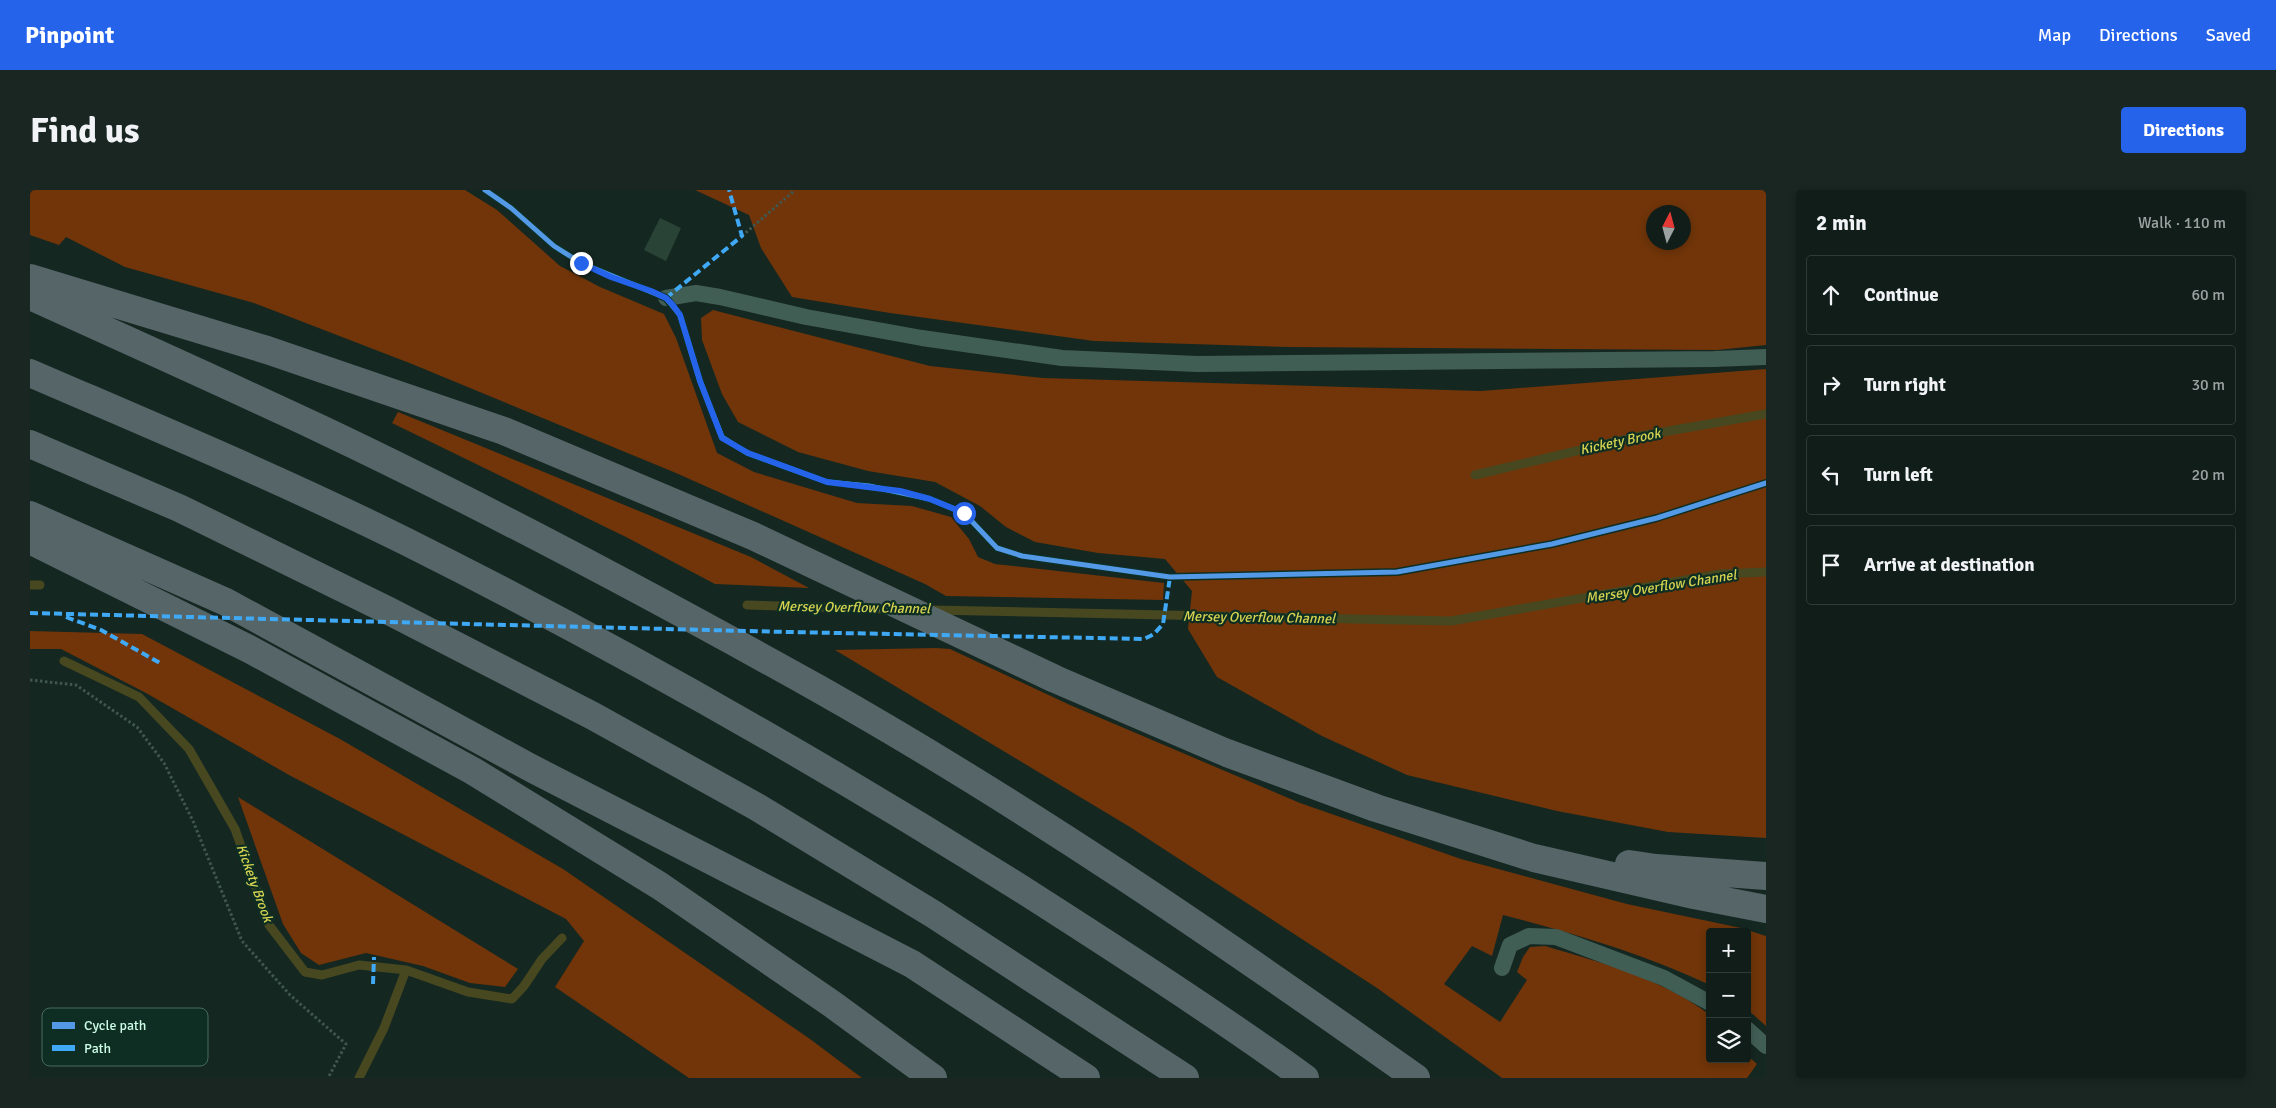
<!DOCTYPE html>
<meta charset="utf-8">
<style>
body{margin:0;font-family:Signika,sans-serif;background:#192622;color:#f1f3f6}
.controls{position:absolute;right:15px;bottom:15px;display:grid;overflow:hidden;border-radius:5px;box-shadow:0 2px 8px #0003}
.controls button{width:45px;height:45px;display:grid;place-items:center;padding:0;border:0;border-bottom:1px solid #303b38;background:#101d19;color:#f1f3f6;font:25px sans-serif}
.compass{position:absolute;left:1616px;top:15px;width:45px;height:45px;border-radius:50%;background:#101d19;box-shadow:0 2px 8px #0003;rotate:6deg}
.stop{position:absolute;width:15px;height:15px;margin:-11px;border:4px solid #2563eb;border-radius:50%;background:#fff}
.stop.end{background:#2563eb;border-color:#fff;box-shadow:0 1px 5px #0008}
.list{margin:0;padding:0;list-style:none}
h2{display:flex;justify-content:space-between;align-items:center;height:65px;margin:0;padding:0 20px;font-size:21px}
h2 small{font-size:16px;font-weight:400;color:#9ca2a2}
.list li{display:grid;grid-template-columns:32px 1fr auto;gap:15px;align-items:center;box-sizing:border-box;height:80px;margin:0 10px 10px;padding:0 10px;border:1px solid #303b38;border-radius:5px}
.list b{display:block;font-size:19px;white-space:nowrap}
.list em{font-size:16px;font-style:normal;color:#9ca2a2}
.icon{flex:none;width:28px;height:28px;fill:none;stroke:currentColor;stroke-width:2;stroke-linecap:round;stroke-linejoin:round}
.map{position:relative;flex:none;width:1736px;height:888px;overflow:hidden;border-radius:5px}
header{display:flex;align-items:center;gap:30px;box-sizing:border-box;height:70px;padding:0 25px;background:#2563eb;color:#fff}
header strong{font-size:24px}
nav{display:flex;gap:28px;margin-inline-start:auto;font-size:18px}
.intro{display:flex;align-items:center;justify-content:space-between;box-sizing:border-box;height:120px;padding:0 30px}
h1{margin:0;font-size:35px}
.button{padding:12px 22px;border-radius:5px;background:#2563eb;color:#fff;font-size:18px;font-weight:700}
main{display:flex;gap:30px;padding:0 30px}
aside{flex:1;background:#101d19;border-radius:5px;box-shadow:0 2px 8px #0003}
.map>svg:first-child{display:block}
</style>
<header>
<strong>Pinpoint</strong>
<nav><a>Map</a><a>Directions</a><a>Saved</a></nav>
</header>
<div class="intro"><h1>Find us</h1><a class="button">Directions</a></div>
<main>
<div class="map">
<svg width="1736" height="888" viewBox="0 0 1736 888">
<rect width="100%" height="100%" fill="#152721"/>
<path fill="#713509" fill-rule="evenodd" d="M0,0H435L467,20L530,76L570,97L634,124L646,148L687,263L724,282L827,313L882,316L921,327L939,349L948,367L965,374L1134,393L1133,410L916,406L895,394L646,283L382,174L224,113L95,77L36,47L29,55L0,45Z
M665,0H1736V155L1687,160L1260,157L1064,151L860,123L762,107L731,58L719,25ZM1624,22H1654V52H1624Z
M683,120L900,176L1013,188L1451,201L1736,179V648L1638,642L1527,621L1377,585L1292,546L1187,487L1158,439L1162,401L1135,369L1068,363L1005,352L976,337L950,316L905,292L838,281L768,262L708,232L692,204L672,150L671,128Z
M368,222L721,367L779,398L685,394L596,347L362,233Z
M0,441L112,444L310,549L533,679L780,849L832,888H659L525,797L554,751L536,729L259,585L116,503L31,459H0Z
M906,458L920,459L1040,515L1270,613L1431,669L1597,714L1711,738L1736,746V836L1717,819V742H1680V795C1614,764 1543,743 1473,725L1462,766L1442,756L1414,794L1470,832L1497,790L1487,782L1493,767L1500,757L1515,756C1572,773 1631,788 1680,825V869H1717V865L1727,874L1717,888H1472L1347,798L1100,637L805,460Z
M208,607L488,779L475,797L440,793L393,776L336,763L289,775L271,763L253,734Z"/>
<g fill="none" stroke-linecap="round" stroke-linejoin="round">
<path stroke="#474820" stroke-width="9" d="M1445,285L1610,246L1736,224
M0,395H10
M717,415L855,419
M901,420L1421,431L1690,384L1736,382
M34,471L109,507L159,559L205,639L239,735L275,782L292,785L329,775L376,780L438,802L482,809L494,796L512,769L532,748
M329,888L354,838L376,780"/>
</g>
<path fill="#2a4337" d="M630,28L651,38L636,71L614,60Z"/>
<g fill="none" stroke-linecap="round" stroke-linejoin="round">
<path stroke="#405750" stroke-width="3" stroke-dasharray="2.5 2.5" stroke-linecap="butt" d="M712,46L765,0
M0,490L46,495L107,537L134,573L163,631L212,751L260,805L316,854L298,888"/>
<path stroke="#415e55" stroke-width="16" d="M636,108L666,103L690,107L776,127L892,148L1032,168L1167,174L1684,169L1736,167
M1472,778L1480,755L1499,746L1526,747L1634,788L1680,813
M1717,839L1736,856"/>
<path stroke="#556568" stroke-width="28" d="M0,88L237,160L474,241L723,346L1025,489L1197,563L1346,618L1504,668L1664,705L1736,719
M0,106C97,150 195,194 291,239C460,319 626,408 789,499C996,616 1193,751 1386,888
M0,183C125,237 252,290 375,351C589,458 798,577 1001,705C1093,764 1186,824 1275,888
M0,254L149,318L357,420L563,526L727,617L903,724L1155,888
M0,325L196,412L501,578L882,774L1056,888
M0,350L221,460L443,581L630,696L802,814L903,888
M1599,674L1626,678L1736,686"/>
<path stroke="#3fa9f5" stroke-width="4" stroke-dasharray="8 4" stroke-linecap="butt" d="M636,108L712,46L699,0
M0,423L758,442L1114,449L1124,444L1133,434L1140,387
M36,427L71,440L130,473
M343,794L344,767"/>
<g stroke="#0e2e23" stroke-width="8">
<path id="cycleway" d="M455,0L481,18L524,56L551,73L636,108L650,125L670,191L692,247L717,263L797,292L839,296L900,309L934,323L967,358L992,366L1140,387L1367,382L1522,354L1627,328L1736,293"/>
</g>
<use href="#cycleway" stroke="#5399e6" stroke-width="5"/>
</g>
<g fill="none" stroke-linecap="round" stroke-linejoin="round">
<path stroke="#2563eb" stroke-width="6" d="M551,73L581,87L621,101L636,108L642,114L650,125L670,191L692,248L718,263L797,292L870,301L900,309L934,323"/>
</g>
<g text-anchor="middle" stroke-width="4.5" stroke-linejoin="round" paint-order="stroke">
<g font-size="14" font-style="italic" fill="#d7d351" stroke="#0e2e23">
<text transform="translate(1590 251) rotate(-12)" y="5">Kickety Brook</text>
<text transform="translate(1631 396) rotate(-9)" y="5">Mersey Overflow Channel</text>
<text transform="translate(824 417) rotate(1)" y="5">Mersey Overflow Channel</text>
<text transform="translate(1229 427) rotate(1)" y="5">Mersey Overflow Channel</text>
<text transform="translate(225 693) rotate(70)" y="5">Kickety Brook</text>
</g>
</g>
<rect x="12" y="818" width="166" height="58" rx="8" fill="#0e2e23" stroke="#476c5e" stroke-width="1"/>
<rect x="22" y="832" width="23" height="7" fill="#5399e6"/>
<rect x="22" y="855" width="23" height="6" fill="#3fa9f5"/>
<g font-size="14" fill="#ccfbe7">
<text x="54" y="840">Cycle path</text>
<text x="54" y="863">Path</text>
</g>
</svg>
<div class="controls">
<button>+</button>
<button>−</button>
<button><svg class="icon" aria-label="layers" viewBox="0 0 24 24"><path d="M12 4l9 5-9 5-9-5zM3 14l9 5 9-5"/></svg></button>
</div>
<svg class="compass" viewBox="-18 -18 36 36"><path d="M0-13l5 13h-10z" fill="#e53935"/><path d="M0 13l5-13h-10z" fill="#9ca2a2"/></svg>
<div class="stop" style="left:934px;top:323px"></div>
<div class="stop end" style="left:551px;top:73px"></div>
</div>
<aside>
<h2>2 min<small>Walk · 110 m</small></h2>
<ul class="list">
<li><svg class="icon" aria-label="ahead" viewBox="0 0 24 24"><path d="M12 20V5M6 11l6-6 6 6"/></svg><div><b>Continue</b></div><em>60 m</em></li>
<li><svg class="icon" aria-label="right" viewBox="0 0 24 24"><path d="M7 20v-9h11M14 6l5 5-5 5"/></svg><div><b>Turn right</b></div><em>30 m</em></li>
<li><svg class="icon" aria-label="left" viewBox="0 0 24 24"><path d="M17 20v-9H6M10 6l-5 5 5 5"/></svg><div><b>Turn left</b></div><em>20 m</em></li>
<li><svg class="icon" aria-label="arrive" viewBox="0 0 24 24"><path d="M6 21V4h12l-3 4 3 4H6"/></svg><div><b>Arrive at destination</b></div></li>
</ul>
</aside>
</main>
